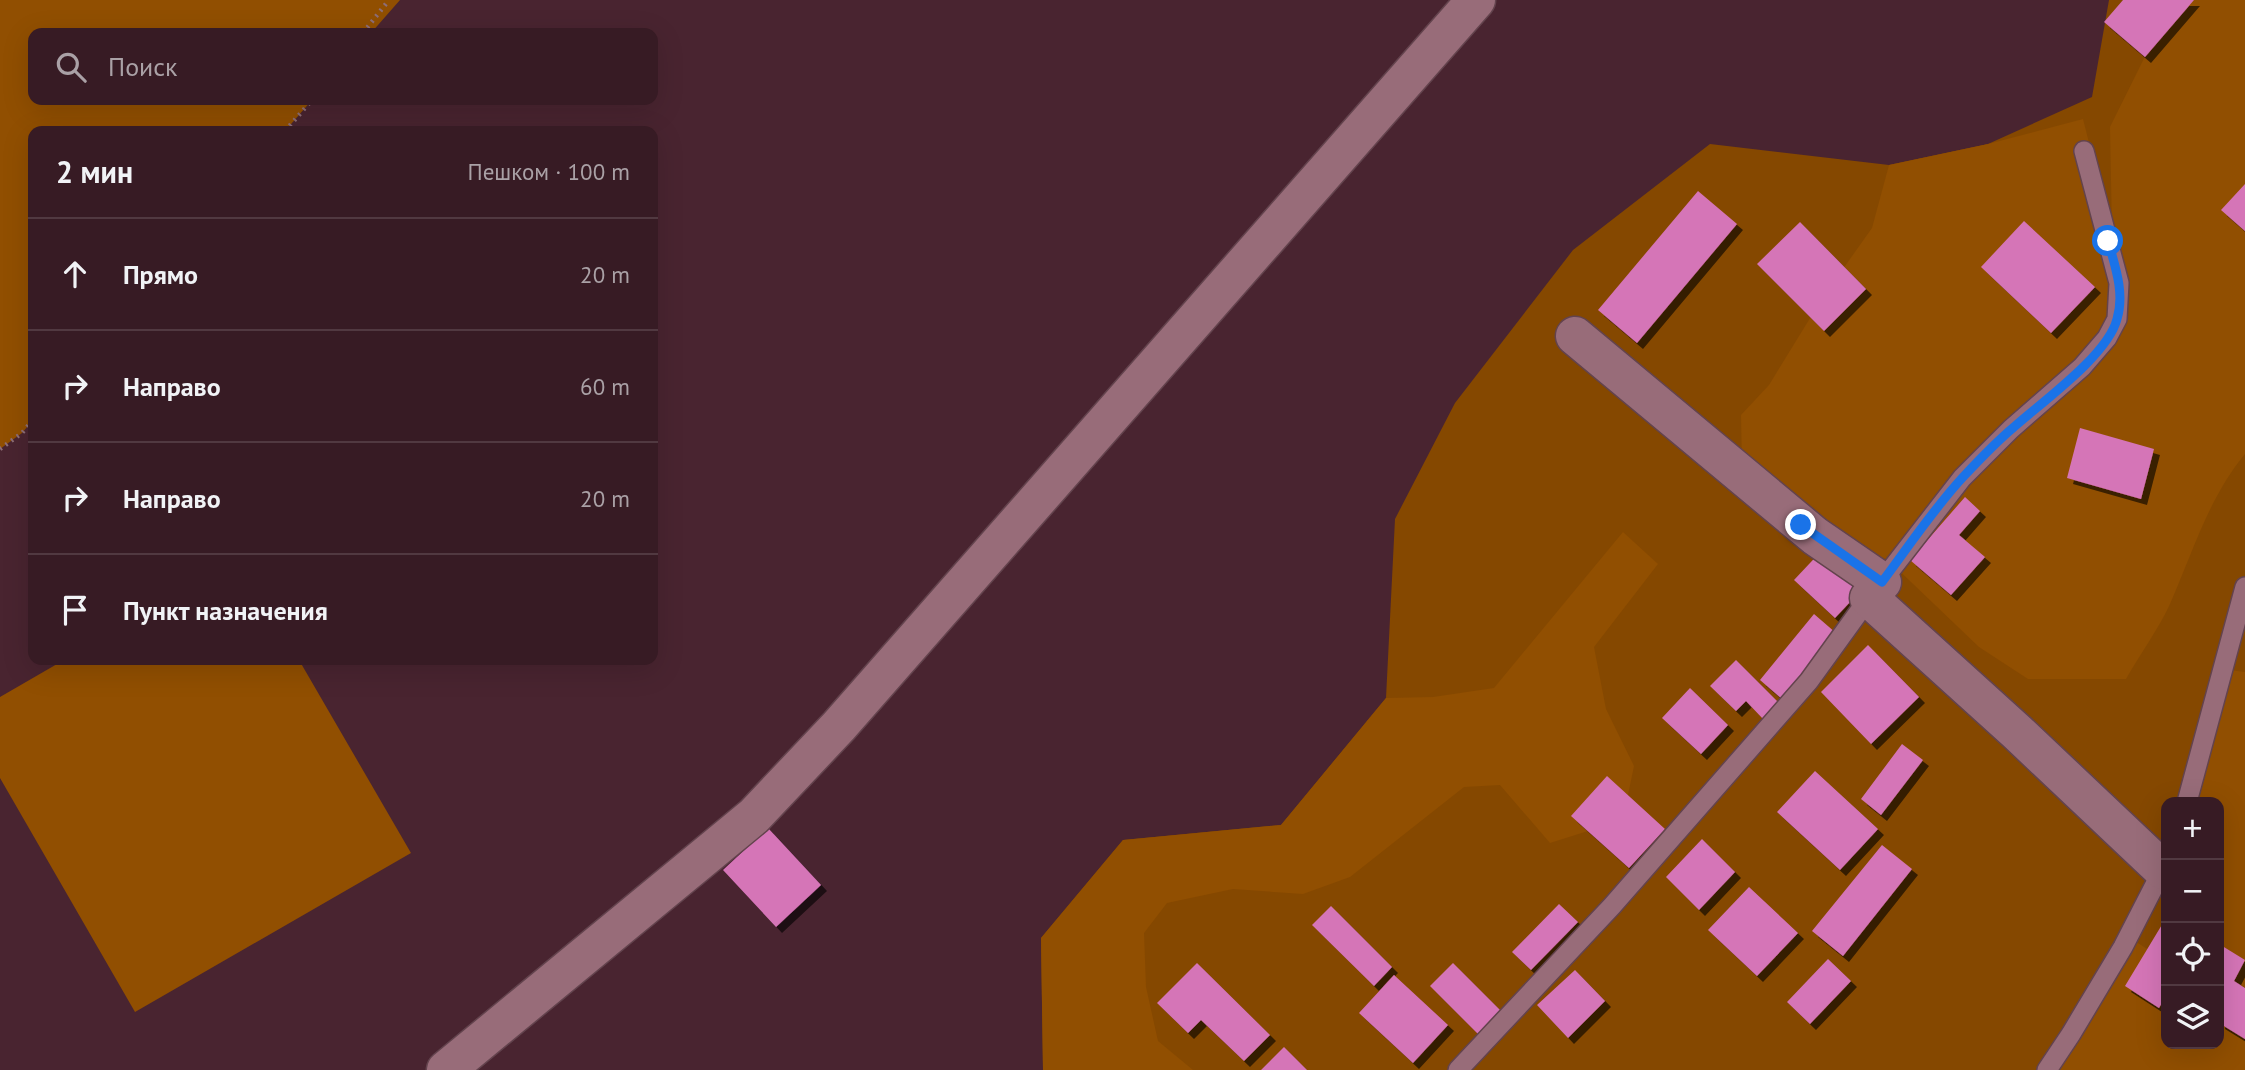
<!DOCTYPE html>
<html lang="ru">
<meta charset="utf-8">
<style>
body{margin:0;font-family:"PT Sans",sans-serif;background:#3e242c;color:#f1f3f6}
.controls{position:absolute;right:21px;bottom:21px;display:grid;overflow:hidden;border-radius:14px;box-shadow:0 7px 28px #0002}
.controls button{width:63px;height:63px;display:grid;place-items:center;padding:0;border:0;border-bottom:2px solid #513941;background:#371b24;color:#f1f3f6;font:35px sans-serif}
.stop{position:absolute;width:21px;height:21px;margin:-16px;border:5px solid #1a73e8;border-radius:50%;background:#fff}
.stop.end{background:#1a73e8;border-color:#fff;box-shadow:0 2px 7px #0008}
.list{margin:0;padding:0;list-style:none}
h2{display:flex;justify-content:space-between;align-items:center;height:91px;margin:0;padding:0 28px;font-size:30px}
h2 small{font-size:23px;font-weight:400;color:#aaa1a6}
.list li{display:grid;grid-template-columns:46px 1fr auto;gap:21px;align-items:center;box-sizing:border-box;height:112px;padding:0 28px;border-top:2px solid #513941}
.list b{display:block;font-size:26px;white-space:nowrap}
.list em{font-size:23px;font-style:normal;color:#aaa1a6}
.icon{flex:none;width:38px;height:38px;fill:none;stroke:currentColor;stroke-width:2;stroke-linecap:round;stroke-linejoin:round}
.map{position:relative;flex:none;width:2245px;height:1070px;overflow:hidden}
.search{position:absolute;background:#371b24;box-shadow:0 7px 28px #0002;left:28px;top:28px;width:630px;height:77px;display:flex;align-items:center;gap:18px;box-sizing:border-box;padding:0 24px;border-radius:14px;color:#aaa1a6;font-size:26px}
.panel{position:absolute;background:#371b24;box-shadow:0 7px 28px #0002;left:28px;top:126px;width:630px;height:539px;border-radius:14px}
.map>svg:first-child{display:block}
</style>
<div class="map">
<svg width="2245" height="1070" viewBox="0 0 2245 1070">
<defs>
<filter id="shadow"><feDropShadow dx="6" dy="6" stdDeviation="0" flood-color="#0009"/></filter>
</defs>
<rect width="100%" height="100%" fill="#492430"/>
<path fill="#854800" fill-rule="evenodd" d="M2109,0H2245V1070H1043L1041,938L1123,840L1281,825L1386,698L1395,519L1455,403L1573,250L1710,144L1889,165L1988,144L2092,97ZM2166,802H2219V1044H2166Z"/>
<path fill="#914f01" d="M0,0H400L371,33H33V100H312L285,131H33V420L22,433L0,449Z
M2173,0H2245V454C2209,497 2192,554 2170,604C2158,630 2140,654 2126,679H2028L1979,647L1888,560L1814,531L1742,467L1741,415L1769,385L1823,297L1872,228L1889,165L1988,144L2083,119L2112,233L2110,127Z
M1623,532L1658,564L1594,647L1606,709L1634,766L1628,795L1588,831L1550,843L1500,785L1464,787L1350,877L1303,894L1233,889L1167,903L1144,933L1146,987L1158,1041L1193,1070H1043L1041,938L1123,840L1281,825L1386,698L1433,697L1494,688Z
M64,660H299L411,853L135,1012L0,778V697Z
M2222,669L2245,672V987L2219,970V802H2194Z
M2130,938L2166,961V1044H2219V995L2245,1011V1070H2052Z"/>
<path fill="#d574b7" filter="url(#shadow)" d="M2123,0H2194L2145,57L2104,22Z
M2245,184V231L2221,210Z
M1698,191L1737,224L1637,343L1598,310Z
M2024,221L2095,287L2051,333L1981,267Z
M1800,222L1866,289L1824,331L1757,264Z
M2080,428L2154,449L2141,499L2067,478Z
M1965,497L1980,511L1959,535L1985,557L1951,595L1910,560Z
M1826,546L1867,584L1835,618L1794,580Z
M1814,614L1836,633L1782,699L1760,680Z
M1868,645L1919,697L1871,744L1821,692Z
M1736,660L1779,703L1763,719L1746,701L1736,711L1710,686Z
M1690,688L1728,725L1701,754L1662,718Z
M1902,744L1923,760L1881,815L1861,799Z
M1815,771L1878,829L1840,870L1777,812Z
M1607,776L1665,829L1629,868L1571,816Z
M768,828L821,885L776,927L723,870Z
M1702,839L1735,872L1699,910L1666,877Z
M1882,845L1912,869L1843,956L1812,931Z
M1749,887L1798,933L1757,976L1708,930Z
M1559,904L1578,922L1531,970L1512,952Z
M1331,906L1392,967L1374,986L1312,925Z
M2166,918V996L2159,1008L2125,986Z
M2219,944L2245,960L2234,981L2245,988V1039L2219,1023Z
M1828,959L1851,981L1810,1024L1787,1002Z
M1197,963L1270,1035L1244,1061L1201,1020L1188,1033L1157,1003Z
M1453,963L1502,1012L1479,1035L1430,986Z
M1575,970L1605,1001L1568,1038L1537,1005Z
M1394,975L1448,1025L1413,1063L1359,1013Z
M1284,1047L1307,1070H1261Z"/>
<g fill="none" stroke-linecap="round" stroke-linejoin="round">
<g stroke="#63434d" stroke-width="22">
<path id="lane" d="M2187,802L2245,587
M1458,1070L1612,906L1809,681L1869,598L1962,478L2011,429L2082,367L2107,338L2117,319L2119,283L2084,151
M2047,1070L2071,1034L2123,947L2165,865"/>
</g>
<g stroke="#63434d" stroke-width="41">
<path id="street" d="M1575,336L1815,536L1882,582
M1869,598L2017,732L2163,870
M446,1070L754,816L839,726L1476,0"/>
</g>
<path stroke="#8d6d76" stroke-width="4.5" stroke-dasharray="2 5" stroke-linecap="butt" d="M363,33L389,0
M285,131L312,100
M0,449L22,433L33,420"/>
<use href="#lane" stroke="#986c79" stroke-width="19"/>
<use href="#street" stroke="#986c79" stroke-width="38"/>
</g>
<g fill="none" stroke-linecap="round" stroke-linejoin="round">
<path stroke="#1a73e8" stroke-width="9" d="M1801,525L1882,582C1909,546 1934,508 1964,476C1980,459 1996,442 2014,427C2042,402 2108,355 2117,319C2125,293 2115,266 2108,241"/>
</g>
</svg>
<div class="controls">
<button>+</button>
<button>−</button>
<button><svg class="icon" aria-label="locate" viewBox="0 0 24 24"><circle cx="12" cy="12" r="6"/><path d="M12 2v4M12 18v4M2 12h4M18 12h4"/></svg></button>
<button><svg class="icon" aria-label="layers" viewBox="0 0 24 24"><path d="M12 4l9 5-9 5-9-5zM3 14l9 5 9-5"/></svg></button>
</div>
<div class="stop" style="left:2108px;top:241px"></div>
<div class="stop end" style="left:1801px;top:525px"></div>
<div class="search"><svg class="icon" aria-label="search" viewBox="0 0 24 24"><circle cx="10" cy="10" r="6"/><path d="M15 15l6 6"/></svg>Поиск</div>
<section class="panel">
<h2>2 мин<small>Пешком · 100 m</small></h2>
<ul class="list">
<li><svg class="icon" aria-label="ahead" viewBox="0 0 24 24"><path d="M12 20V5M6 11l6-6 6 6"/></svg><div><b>Прямо</b></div><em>20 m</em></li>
<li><svg class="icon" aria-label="right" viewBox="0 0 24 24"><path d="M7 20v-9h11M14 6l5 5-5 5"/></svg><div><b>Направо</b></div><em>60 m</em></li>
<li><svg class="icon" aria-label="right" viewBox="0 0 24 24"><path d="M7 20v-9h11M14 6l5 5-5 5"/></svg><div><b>Направо</b></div><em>20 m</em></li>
<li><svg class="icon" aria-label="arrive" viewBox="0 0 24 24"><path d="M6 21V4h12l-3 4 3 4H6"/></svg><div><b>Пункт назначения</b></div></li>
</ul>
</section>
</div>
